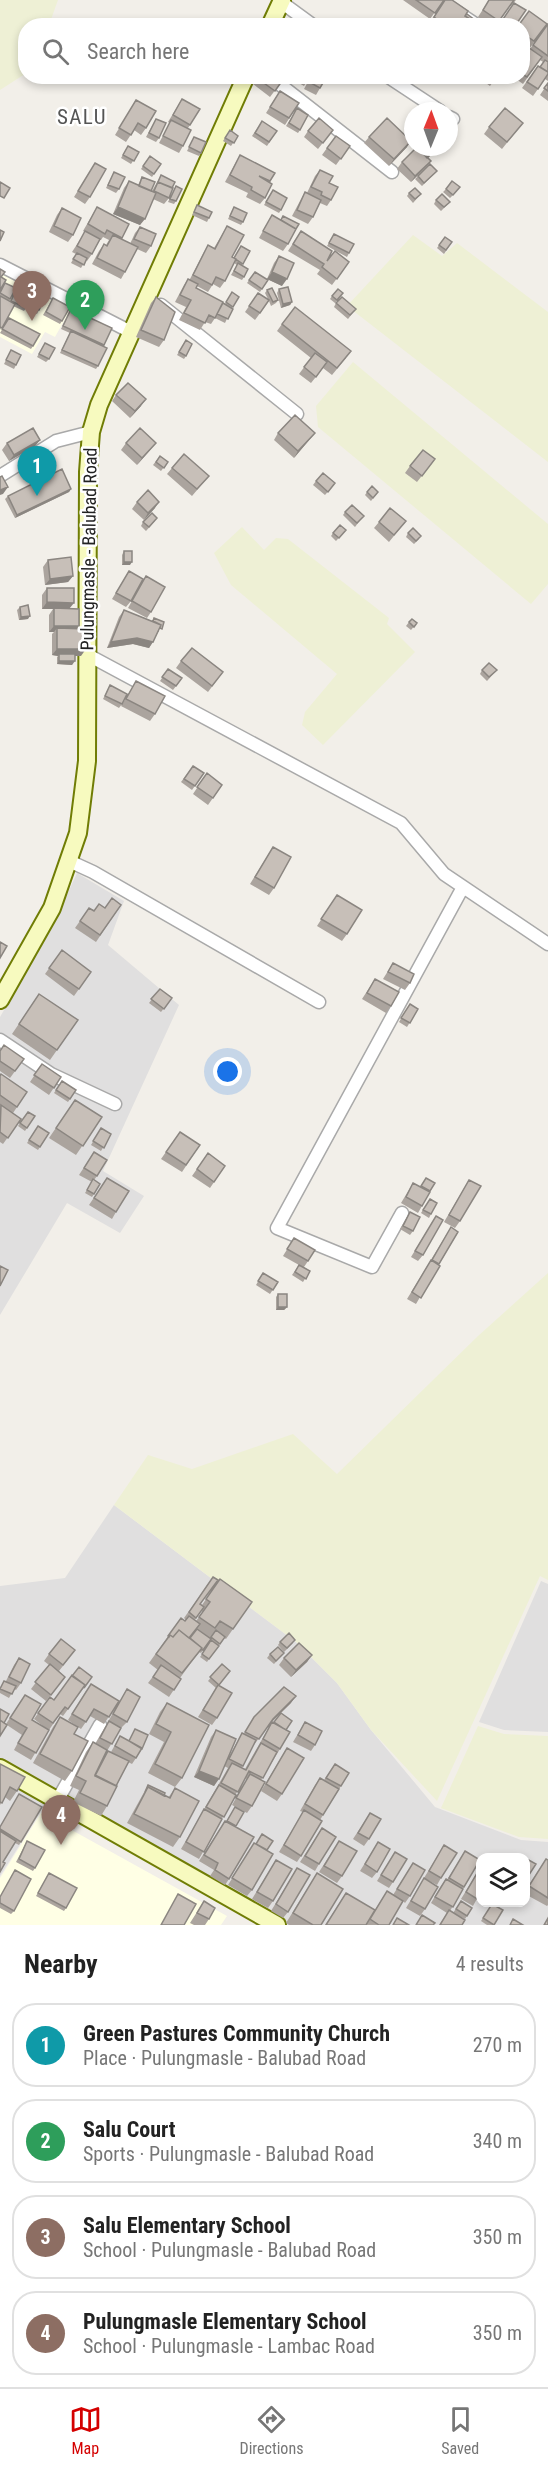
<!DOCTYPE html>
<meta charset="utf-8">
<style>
body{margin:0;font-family:"Roboto Condensed",sans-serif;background:#f6f6f6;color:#222}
.controls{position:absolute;right:18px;bottom:18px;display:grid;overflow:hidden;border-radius:12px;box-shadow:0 3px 9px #0003}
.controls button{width:54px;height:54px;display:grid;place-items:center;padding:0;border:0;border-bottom:2px solid #e0e0e0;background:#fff;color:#222;font:30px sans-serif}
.compass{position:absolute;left:404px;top:102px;width:54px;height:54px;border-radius:50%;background:#fff;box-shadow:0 3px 9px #0003;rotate:1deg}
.you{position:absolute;left:228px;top:1072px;width:21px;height:21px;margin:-15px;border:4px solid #fff;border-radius:50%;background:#1a73e8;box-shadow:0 0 0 9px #1a73e833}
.badge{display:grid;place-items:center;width:39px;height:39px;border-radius:50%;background:#d40000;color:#fff;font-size:20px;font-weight:700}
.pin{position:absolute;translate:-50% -50px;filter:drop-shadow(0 2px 3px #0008)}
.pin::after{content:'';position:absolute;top:32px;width:21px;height:18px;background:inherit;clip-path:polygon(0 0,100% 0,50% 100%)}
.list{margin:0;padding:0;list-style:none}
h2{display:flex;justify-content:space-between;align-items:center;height:78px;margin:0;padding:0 24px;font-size:26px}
h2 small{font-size:20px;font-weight:400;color:#767676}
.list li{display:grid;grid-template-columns:39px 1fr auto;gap:18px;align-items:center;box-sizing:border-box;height:84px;margin:0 12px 12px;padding:0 12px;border:2px solid #e0e0e0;border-radius:24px}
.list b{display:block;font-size:22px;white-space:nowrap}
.list p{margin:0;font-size:20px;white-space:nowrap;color:#767676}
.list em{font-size:20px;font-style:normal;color:#767676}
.icon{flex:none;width:33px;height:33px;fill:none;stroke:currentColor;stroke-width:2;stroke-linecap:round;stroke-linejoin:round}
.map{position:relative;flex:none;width:548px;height:1925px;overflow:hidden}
.search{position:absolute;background:#fff;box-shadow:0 3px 9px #0003;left:18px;right:18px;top:18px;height:66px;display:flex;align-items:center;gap:15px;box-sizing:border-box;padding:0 21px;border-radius:24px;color:#767676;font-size:22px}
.sheet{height:462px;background:#fff}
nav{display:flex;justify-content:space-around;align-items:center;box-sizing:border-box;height:84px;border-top:2px solid #e0e0e0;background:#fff;font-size:16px;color:#767676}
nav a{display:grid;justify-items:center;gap:3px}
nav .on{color:#d40000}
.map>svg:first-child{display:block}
</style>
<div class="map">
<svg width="548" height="1925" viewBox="0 0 548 1925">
<rect width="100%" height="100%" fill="#f2efe9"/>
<path fill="#e0dfdf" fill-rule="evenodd" d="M77,873L124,901L108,945L179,1005L103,1171L144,1196L120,1233L67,1203L0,1315V1017L55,921Z
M114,1505L296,1642L337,1683L371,1730L435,1807L521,1840L548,1842V1925H283L0,1763V1586L65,1578ZM480,1858H526V1902H480Z
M541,1581L548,1584V1732L504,1730L479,1722Z
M0,1772L49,1799L0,1876Z"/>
<path fill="#ffffe5" d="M0,273L70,310L55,337L45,332L32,354L0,337Z
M41,1813L227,1916L221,1925H0V1878Z"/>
<path fill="#eef0d5" d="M0,0H58L49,25L26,26L25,74L0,90Z
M413,235L442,256L457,243L548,312V462L347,306Z
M353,362L548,524V584L531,604L318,427L316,406Z
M242,527L264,550L276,538L288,539L389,618L387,624L415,652L323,745L302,725L305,712L337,674L231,585L214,553Z
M548,1273V1580L540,1576L437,1801L371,1730L337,1683L296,1642L114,1505L148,1455L192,1469L293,1434L337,1474L478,1336Z
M478,1726L504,1734L548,1736V1839L519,1837L441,1808Z"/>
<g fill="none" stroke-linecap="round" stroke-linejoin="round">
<g stroke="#a9a9a9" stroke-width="15">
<path id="street" d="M439,0L478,26
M281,2L314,26
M269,76L392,172
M387,76L440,111
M449,117L453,119
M0,265L131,332
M161,305L297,414
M0,476L56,441L91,432
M88,655L401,823L444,874L548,944
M69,861L93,872L319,1002
M0,1040L51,1074L115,1104
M402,1213L372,1267L277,1228L463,887
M57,1801L100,1725"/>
</g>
<g stroke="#707d05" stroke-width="20">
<path id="secondary" d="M270,26L282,0
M0,1000L52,908L78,833L87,761L88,472L91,432L99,405L246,76
M0,1768L277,1925"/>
</g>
<use href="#street" stroke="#fff" stroke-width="12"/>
<use href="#secondary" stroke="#f7fabf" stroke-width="16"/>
</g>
<path fill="#aba49e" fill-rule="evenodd" d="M403,0H444L430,19Z
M445,0L465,16L483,26H432L429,23Z
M489,0H516L511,6H510L496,26H491L478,17Z
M547,24L530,48L522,43V26Z
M548,24V81L545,79L533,96L522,88L538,66L540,67L543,62L540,60L523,84L512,76H522V43L530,49Z
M258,76L282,81L270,97L253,84Z
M287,76H310L304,86Z
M311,76H327L316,95L304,89Z
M476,76H497L490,86Z
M548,83V101L540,95Z
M280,91L299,103L285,125L266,113Z
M182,99L190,125L188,128L183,146L179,153L159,143L170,123L168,122Z
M136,100L146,128L141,135L134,130L126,142L115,135Z
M297,108L300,130L298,133L286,126Z
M156,119L159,138L156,142L146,137Z
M262,121L277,131L267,146L252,136Z
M523,123L502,149L484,134L489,127Z
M230,130L238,136L231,146L223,141Z
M333,130L318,149L304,137L308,131Z
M194,137L201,153L199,156L187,151Z
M369,137L407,147L389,166L364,143Z
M128,146L139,152L131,164L121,158Z
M350,146L336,165L322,155L327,148Z
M419,149L431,155L428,158L431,161L426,167L411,182L397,169L402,162Z
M240,155L275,173L270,182L265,198L260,204L246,197L248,193L225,182L236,162Z
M150,156L161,164L152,177L141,169Z
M95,163L90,197L85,204L74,197Z
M320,170L329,183L331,200L327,206L320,203L313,217L308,224L292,216L301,199L305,192L307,193L315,176Z
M437,171L422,186L415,179L418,176Z
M114,172L119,189L116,193L106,188Z
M161,175L169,198L164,204L153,199L140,225L113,214L124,188L129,181L138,185L142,177L152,191Z
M176,186V201L174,204L168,202Z
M446,189L457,191L450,198L443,192Z
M273,190L281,210L279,213L264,205Z
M409,193L421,194L413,203L407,196Z
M436,200L450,202L441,211L434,204Z
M197,205L209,218L207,222L192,215Z
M97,207L129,224L121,239L130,244L135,233L140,227L151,246L146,253L137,249L125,272L121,279L92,264L99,251L104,244L106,245L109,240L103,237L101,240H100L92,254L87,261L86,260L81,268L71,263L76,254L72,252L85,232L83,231Z
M234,207L243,222L241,225L228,219Z
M62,208L73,235L68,242L49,232L57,215Z
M272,215L288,244L283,251L259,238Z
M227,226L232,257L234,258L241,246L250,251L242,265L244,277L242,280L231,275L237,265L234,263L225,281L220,288L213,284L208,292L197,286L196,288L222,305L225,304L232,292L239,297L232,308L225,323L215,318L211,324L205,322L200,330L179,320L186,307L175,302L184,285L188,279H190L204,252L208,245L214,248Z
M301,231L327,261L349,262L332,285L317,274L320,270L288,251Z
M334,234L349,253L347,257L327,246Z
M445,237L452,242L444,254L437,248Z
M279,256L282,286L267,279L274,263Z
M255,272L268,280L260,292L247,283Z
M5,283L16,288L9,301H10L19,284L26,308L24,311L13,306L0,330V292Z
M279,289L292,302L290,305L281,308L277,293Z
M267,290L278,300L276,303L271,306L269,301L255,320L245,312L258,293L268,299L265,293Z
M343,293L335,303L330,299L332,296Z
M35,295L39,310L37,314L27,309Z
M156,297L164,340L159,347L136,337L151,303Z
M53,298L62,321L60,324L43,315Z
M336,303L356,309L348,319L334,307Z
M71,309L104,345L98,366L96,369L60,353L70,333L61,329Z
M9,318L33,346L31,349L0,333Z
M282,324L346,358L332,375L323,368L311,383L299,374L311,358L277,331Z
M186,340V356L184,359L177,355Z
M45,343L49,359L46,362L37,357Z
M11,350L16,365L14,369L4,364Z
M116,395L141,406L130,418L112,401Z
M278,433H315L294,458L274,440Z
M40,440L35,446L9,461L2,450L7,443Z
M126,443L151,449L137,465L121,450Z
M160,456L168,462L161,471L153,465Z
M435,459L417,482L405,473L410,466Z
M172,468L209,476L192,496L167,474Z
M316,481L333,486L325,495L313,485Z
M71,489L69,492L15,518L5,499L8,496Z
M367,492H378L371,501L365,495Z
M137,502L155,508L144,520L132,509Z
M345,512L361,519L355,527L343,515Z
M155,521L146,531L141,526L143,522Z
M406,521L389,542L374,528L379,522Z
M346,530L336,541L331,536L333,533Z
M408,533L419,539L414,544L406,537Z
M124,551L130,565H122V555Z
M48,560L73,576L68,582L45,585L43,567Z
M129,571L131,601L126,607L112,599Z
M146,576L151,612L147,618L128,608Z
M47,588L70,609L77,628L81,656H75L72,665L57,664V657L58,656L52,655V634L54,632H49V615L53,609H42V595Z
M20,607L28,619L19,620L17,610Z
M124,610L152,621L154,618L159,632H158L149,648L133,644L107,648L119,617Z
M409,622L417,623L411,630L406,626Z
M181,661L223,672L208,692L176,668Z
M168,669L182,678L173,690L160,681Z
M482,670H497L487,681L480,674Z
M136,681L155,714L150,721L121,706Z
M110,685L122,704L119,708L103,699Z
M193,766L204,773L192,790L181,782Z
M207,773L222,785L208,805L193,794Z
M273,847L274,888L269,895L250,884Z
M337,895L347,934L342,941L317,926Z
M121,905L96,942L75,928L89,908L94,910Z
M62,950L91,972L74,996L45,974Z
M393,963L410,983L405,990L383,979Z
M375,979L391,1006L386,1013L362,999Z
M160,989L172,998L161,1012L149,1003Z
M39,994L78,1020L50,1060L12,1034Z
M410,1004L418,1009L407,1027L399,1022Z
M0,1051L24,1059L10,1078L0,1071Z
M42,1064L61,1077L49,1095L30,1082Z
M0,1076L27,1092L13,1113L21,1119L3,1144L0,1142Z
M62,1081L76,1090L68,1102L54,1093Z
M75,1100L102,1117L76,1155L49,1138Z
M28,1112L35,1116L25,1131L18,1126Z
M38,1126L49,1133L38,1150L27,1143Z
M101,1128L111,1134L101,1151L91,1145Z
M180,1132L200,1145L182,1172L161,1159Z
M94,1152L97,1176L94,1180V1194L92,1197L85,1193L92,1182L79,1175Z
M208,1153L225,1166L210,1188L192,1176Z
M107,1178L116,1212L112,1219L89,1205Z
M426,1178L435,1183L418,1213L401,1203L413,1183L420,1187Z
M469,1180L460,1221L455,1228L444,1222Z
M430,1199L431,1214L429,1218L421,1213Z
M410,1212L413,1231L410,1235L400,1229Z
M436,1216L423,1255L418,1261L411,1257Z
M451,1227L458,1232L416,1304L407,1299Z
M294,1238L308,1261L304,1267L310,1271L303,1282L292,1275L299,1265L283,1256Z
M263,1273L278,1282L270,1294L256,1285Z
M278,1294L287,1307L284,1310H276V1297Z
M213,1577L200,1604L202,1605L220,1579L252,1602L226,1639L224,1638L207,1662L200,1657L211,1642L210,1641L201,1653L199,1652L180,1678L181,1679L169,1697L148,1683L158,1670L149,1663L181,1618L185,1621L186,1620L184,1618ZM201,1611L203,1612L196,1621L195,1620Z
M280,1642L293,1643L284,1652L278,1645Z
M284,1653L274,1664L267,1658L270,1654Z
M49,1654L70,1657L59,1671L65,1677L46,1701L31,1689L49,1665L44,1661Z
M312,1655L307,1662L291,1677L279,1665L284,1658Z
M19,1658L21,1683L16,1690L14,1689L9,1698L0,1693V1688L4,1681H6L14,1665Z
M222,1664L219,1685L217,1718L212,1725L198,1717L216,1688L208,1681Z
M92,1677L63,1716L60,1714L49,1730L31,1760L14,1750L22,1735L4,1723L6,1724L25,1695L32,1720L43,1726L34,1719L50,1697L54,1700Z
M127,1689V1722L121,1728L107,1751L111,1752L120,1736L129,1741L135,1729L142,1749L132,1764L128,1762L107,1806L101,1816L73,1802L79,1790L70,1786L86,1752L93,1742L95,1744Z
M86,1691L119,1701L104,1724L90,1716L81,1729L68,1720Z
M167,1703L182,1778L175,1787L148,1773L164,1742L149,1734L160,1712Z
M291,1703L269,1725L253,1746L242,1768L245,1769L272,1722L286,1730L280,1749L261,1780L252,1806L247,1813L232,1805L247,1779L245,1778L199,1859L181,1849L228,1768L224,1766L214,1786L194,1777L211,1737L216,1730L227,1760L238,1740L242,1733L244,1734L254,1717Z
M60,1717L74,1734L72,1771L65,1781L33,1763L53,1727Z
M305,1722L315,1745L311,1751L293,1742Z
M287,1748L282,1794L277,1801L261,1791Z
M0,1764L17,1791L10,1801L5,1797L0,1805Z
M335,1764L349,1773L320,1820L301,1856L297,1862L279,1852L303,1812L300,1811L315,1785L320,1778L324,1780Z
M148,1785L168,1798L175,1788L180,1837L173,1847L127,1823Z
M42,1807L19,1845L15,1843L3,1862L0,1872V1826Z
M370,1813L369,1839L364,1846L353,1839Z
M225,1821L235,1827L229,1879L225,1885L210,1876L214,1870L199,1861Z
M322,1828L319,1864L315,1871L300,1862Z
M27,1841L35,1868L33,1871L16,1862Z
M339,1841L342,1876L337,1883L319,1872Z
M378,1842L377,1872L372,1878L360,1871Z
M254,1843L267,1850L252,1890L247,1896L228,1885Z
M444,1845L441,1878L437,1885L424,1878Z
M465,1851L480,1860L450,1911L462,1925H439L447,1913L431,1903L441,1886L446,1879L447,1880Z
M395,1852L393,1882L389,1888L377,1881Z
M546,1859L548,1860V1905L547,1906L525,1894V1891Z
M276,1860L273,1901L268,1908L252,1899Z
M413,1863L410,1896L405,1903L403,1901L389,1925H325L346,1893L375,1910L387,1891L393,1895Z
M297,1868L288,1912L283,1918L271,1911Z
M480,1868V1893L473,1906L461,1899Z
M49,1873L66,1908L64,1911L36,1896Z
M317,1873L321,1925H289L286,1923Z
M424,1878L425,1909L420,1916L406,1908Z
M0,1896L14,1911L11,1914L0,1908Z
M204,1901L209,1919L205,1925H194L190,1923Z
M461,1901L467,1916L465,1919L453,1913Z
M492,1904L503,1910L494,1925H487L481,1921Z"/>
<path fill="#8b8681" d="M411,141L407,147L389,166L394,159Z
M431,161L426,167L411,182L415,176Z
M118,207L145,219L140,225L113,214Z
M272,272L287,279L282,286L267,279Z
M292,302L290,305L281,308L283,304Z
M146,399L141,406L130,418L135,411Z
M315,433L310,439L294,458L298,451Z
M40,440L35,446L9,461L14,455Z
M156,443L151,449L137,465L142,458Z
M8,487L3,494L0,495V490Z
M71,489L69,492L15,518L17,515Z
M159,502L155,508L144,520L148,513Z
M124,562H132L130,565H122Z
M73,576L68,582L45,585L50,579Z
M47,602L74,603L69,609H42Z
M30,616L28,619L19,620L21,617Z
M54,626H79L74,633L57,628L54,632H49Z
M137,638L153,642L149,648L133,644L107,648L111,642Z
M57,649H86L81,656H59V654L58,656L52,655Z
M59,661H75L72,665L57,664Z
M278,1307H287L284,1310H276Z
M312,1655L307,1662L291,1677L296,1670Z
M296,1696L291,1703L268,1725L273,1719Z
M199,1771L219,1779L214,1786L194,1777Z"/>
<path fill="#c7bfb8" stroke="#8b8681" stroke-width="1.5" d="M416,0H444L435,13Z
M445,0H452L468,11L465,16L470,19L465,26H446L434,17Z
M489,0H514L499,21L483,10Z
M514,3L526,10L515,26H506L501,22Z
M529,11L547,24L534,41L522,33V26H518Z
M467,14L483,26H472L468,22L470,19L465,16Z
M548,24V56L533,45Z
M522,43L542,57L527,77L522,74Z
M545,60L548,62V72L540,67Z
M538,66L548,72V74L538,89L527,82Z
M258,76H277L282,81L275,91L257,78Z
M312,76H327L320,88L309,82Z
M548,83V91L544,88Z
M280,91L299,103L289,118L270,107Z
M182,99L200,109L190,125L173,115Z
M136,100L156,111L146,128L138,123L131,135L119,128Z
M297,108L308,115L300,130L289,123Z
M505,108L523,123L507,142L489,127Z
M319,118L333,130L323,143L308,131Z
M387,118L411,141L394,159L369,137Z
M156,119L166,123L159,138L149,133Z
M171,120L191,130L183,146L163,136Z
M262,121L277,131L269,142L255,133Z
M230,130L238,136L234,143L225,138Z
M336,136L350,146L341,159L327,148Z
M194,137L206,142L201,153L189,147Z
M128,146L139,152L134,161L123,155Z
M417,147L431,161L415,176L402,162Z
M420,147H428L433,152L427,158L419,149Z
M240,155L275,173L270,181L259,176L272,184L265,198L251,190L252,187L230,175Z
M150,156L161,164L154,174L143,166Z
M95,163L106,169L90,197L78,191Z
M430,164L437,171L424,183L418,176Z
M320,170L333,176L329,183L338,187L331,200L321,195L322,192L311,187Z
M114,172L125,177L119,189L108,185Z
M161,175L175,182L172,188L158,182Z
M142,177L155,182L151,191L139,186Z
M129,181L156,193L145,219L118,207Z
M452,181L460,187L453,195L446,189Z
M0,182L10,188L4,198L0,196Z
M158,182L173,188L169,198L154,191Z
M176,186L182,189L176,201L170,199Z
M415,188L421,194L415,199L409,193Z
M273,190L287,198L281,210L266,202Z
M305,192L321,200L313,217L297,210Z
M442,194L450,202L444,207L436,200Z
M197,205L212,212L209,218L194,212Z
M97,207L129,224L122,238L107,230L105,234L88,224Z
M234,207L247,213L243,222L230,216Z
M62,208L81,218L73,235L54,226Z
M272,215L296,229L288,244L263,231Z
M283,216L299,224L296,229L281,220Z
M227,226L244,235L232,257L236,259L225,281L216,277L212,285L193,275L208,245L215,249Z
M140,227L156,234L151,246L134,239Z
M0,230L4,232L0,241Z
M85,231L100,239L92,254L77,246Z
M301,231L332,251L327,261L335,251L349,262L337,279L322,267L324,264L293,244Z
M334,234L354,244L349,253L329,243Z
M113,235L138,247L125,272L97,258L104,244L107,246Z
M445,237L452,242L446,250L439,245Z
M241,246L250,251L243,264L234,258Z
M77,253L87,258L84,265L73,259Z
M279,256L294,263L287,279L272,272Z
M238,263L248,269L244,277L234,271Z
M0,269L5,272L1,277L6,280L0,290Z
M255,272L268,280L262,289L249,280Z
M188,279L198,284L196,288L223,302L215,318L209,315L205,323L184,313L191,300L180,295Z
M5,283L16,288L10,299L0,293Z
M19,284L34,292L26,308L11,301Z
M288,287L292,302L283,304L279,289Z
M272,288L278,300L273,302L267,290Z
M338,289L343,293L337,300L332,296Z
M232,292L239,297L233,307L226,302Z
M258,293L269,300L260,313L249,306Z
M35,295L44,300L39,310L29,305Z
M0,296L15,304L2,328L0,327Z
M156,297L175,312L164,340L141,330Z
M342,297L356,309L350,315L336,303Z
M53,298L70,307L62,321L46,312Z
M223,303L233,309L228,319L217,314Z
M295,307L351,351L337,368L282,324Z
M71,309L112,328L104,345L63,326Z
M9,318L40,334L33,346L2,329Z
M71,331L107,348L98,366L62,350Z
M186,340L192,344L186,356L179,352Z
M45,343L55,348L49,359L39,354Z
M11,350L21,355L16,365L6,360Z
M315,353L327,362L316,377L304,367Z
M128,383L146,399L135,411L116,395Z
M295,415L315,433L298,451L278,433Z
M33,428L40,440L14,455L7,443Z
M140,428L156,443L142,458L126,443Z
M423,450L435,459L422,476L410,466Z
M184,454L209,476L197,489L172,468Z
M160,456L168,462L164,468L156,462Z
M62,469L71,489L17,515L8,496Z
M323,473L335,483L328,492L316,481Z
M2,476L8,487L0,490V477Z
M372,486L378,492L373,498L367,492Z
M148,490L159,502L148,513L137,502Z
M352,505L364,516L357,523L345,512Z
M390,508L406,521L394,535L379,522Z
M152,513L157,518L149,527L143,522Z
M340,525L346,530L339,538L333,533Z
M413,528L421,536L416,541L408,533Z
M124,551H132V562H124Z
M71,557L73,576L50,579L48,560Z
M129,571L143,579L131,601L116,593Z
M146,576L165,587L151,612L132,601Z
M47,588H74V603L47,602Z
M28,605L30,616L21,617L20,607Z
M54,608L79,609V626H54Z
M124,610L161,625L153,642L137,638L111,642Z
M154,618L164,622L162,629L160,628L161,625L153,621Z
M412,619L417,623L414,627L409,622Z
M57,628L86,629V649H57Z
M192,648L223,672L212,686L181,661Z
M59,654H75V661H59Z
M489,663L497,670L489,677L482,670Z
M168,669L182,678L176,686L162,677Z
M136,681L165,696L155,714L126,699Z
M110,685L127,694L122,704L105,696Z
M193,766L204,773L195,786L184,779Z
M207,773L222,785L213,798L197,787Z
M273,847L291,857L274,888L255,877Z
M337,895L362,910L347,934L321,919Z
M112,898L121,905L100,935L80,921L89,908L94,911L99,904L105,908Z
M0,942L7,946L0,958Z
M62,950L91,972L79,989L49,968Z
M393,963L414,974L410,983L388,972Z
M375,979L399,992L391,1006L367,993Z
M160,989L172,998L164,1009L151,999Z
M39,994L78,1020L57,1050L19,1024Z
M410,1004L418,1009L410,1023L401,1018Z
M4,1045L24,1059L15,1071L0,1061V1051Z
M42,1064L61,1077L54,1088L34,1075Z
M1,1074L27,1092L17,1107L0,1095V1076Z
M62,1081L76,1090L70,1099L56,1090Z
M75,1100L102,1117L83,1146L56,1128Z
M1,1105L21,1119L8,1138L0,1132Z
M28,1112L35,1116L27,1128L20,1123Z
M38,1126L49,1133L40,1147L29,1140Z
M101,1128L111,1134L104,1148L93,1141Z
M180,1132L200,1145L186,1165L166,1152Z
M94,1152L107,1160L97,1176L84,1168Z
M208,1153L225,1166L214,1182L197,1169Z
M107,1178L129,1191L116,1212L94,1198Z
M426,1178L435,1183L430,1191L421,1186Z
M93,1179L100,1184L94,1194L87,1190Z
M469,1180L481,1186L460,1221L449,1215Z
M413,1183L430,1192L422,1206L406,1197Z
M430,1199L437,1203L431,1214L423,1210Z
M410,1212L420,1217L413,1231L403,1226Z
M436,1216L443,1220L423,1255L415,1251Z
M451,1227L458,1232L439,1264L432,1260Z
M294,1238L315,1250L308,1261L287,1249Z
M431,1260L440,1266L421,1298L412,1292Z
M299,1265L310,1271L306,1279L295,1272Z
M0,1266L8,1270L0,1286Z
M263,1273L278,1282L273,1290L258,1281Z
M278,1294H287V1307H278Z
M213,1577L218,1580L200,1604L204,1607L196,1618L189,1612Z
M220,1579L252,1602L233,1629L220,1621L215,1628L199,1617L210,1602L206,1599Z
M189,1616L200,1624L189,1638L179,1630L173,1637L170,1635L169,1637L168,1636L181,1618L185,1621Z
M197,1629L211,1639L203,1650L201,1649L202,1648L190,1638Z
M179,1630L202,1648L182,1673L156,1654L170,1635L173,1637Z
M216,1630L225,1637L220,1644L211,1637Z
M289,1633L295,1640L287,1648L280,1642Z
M61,1639L75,1650L63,1665L49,1654Z
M211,1640L219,1646L209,1659L202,1654Z
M299,1643L312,1655L296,1670L284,1658Z
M278,1647L284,1653L276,1661L270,1654Z
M19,1658L30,1664L21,1683L9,1677Z
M50,1664L65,1677L51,1695L35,1682Z
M222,1664L230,1671L219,1685L210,1677Z
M161,1665L181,1679L174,1690L153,1677Z
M79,1667L92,1677L84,1688L85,1685L72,1676Z
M72,1675L85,1685L68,1709L65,1707L53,1723L38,1713L50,1697L54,1700Z
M4,1681L16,1686L12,1694L0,1689Z
M91,1684L119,1701L109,1717L94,1709L86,1722L72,1714Z
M218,1685L232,1693L217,1718L203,1710Z
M284,1687L296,1696L273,1719L259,1739L245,1732L254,1717Z
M127,1689L140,1697L127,1722L113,1714Z
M25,1695L41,1704L32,1720L49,1730L36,1753L18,1743L27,1728L10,1718Z
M167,1703L209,1725L182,1778L155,1764L171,1732L156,1724Z
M0,1709L9,1714L4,1723L0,1720Z
M281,1713L292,1721L286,1730L274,1722Z
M60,1717L78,1727L74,1734L88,1741L72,1771L40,1754Z
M0,1720L7,1725L0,1736Z
M109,1721L121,1728L112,1744L100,1738Z
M272,1722L290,1732L280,1749L263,1739Z
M305,1722L322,1731L315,1745L298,1735Z
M135,1729L148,1735L142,1749L129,1741Z
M216,1730L236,1739L219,1779L199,1771Z
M242,1733L256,1740L243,1766L229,1759Z
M120,1736L142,1748L136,1758L115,1746Z
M93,1742L107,1750L95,1775L117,1786L107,1806L80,1793L86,1781L76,1776Z
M261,1743L277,1752L263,1778L249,1771L238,1792L221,1783L232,1763L246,1770Z
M287,1748L304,1758L282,1794L266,1784Z
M108,1751L129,1761L116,1786L95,1776Z
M0,1764L25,1777L17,1791L10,1787L2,1803L0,1802Z
M335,1764L349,1773L341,1786L326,1778Z
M250,1774L265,1782L252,1806L236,1798Z
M320,1778L339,1789L323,1815L305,1804Z
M148,1785L165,1793L164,1796L148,1787L145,1792Z
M219,1785L236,1795L224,1817L206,1807Z
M148,1787L170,1798L175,1788L199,1801L180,1837L134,1814Z
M19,1794L42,1807L21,1842L0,1829V1827Z
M235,1807L244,1812L236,1826L227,1821Z
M204,1809L222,1819L204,1852L186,1842Z
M304,1810L322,1821L301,1856L284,1845Z
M370,1813L381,1819L369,1839L358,1833Z
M225,1821L254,1837L229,1879L215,1870L218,1863L204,1855Z
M322,1828L336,1837L319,1864L305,1856Z
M0,1831L16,1841L3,1862L5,1863L0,1872Z
M262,1834L273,1841L267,1850L256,1844Z
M27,1841L45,1850L35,1868L19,1859Z
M339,1841L357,1851L342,1876L324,1866Z
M378,1842L390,1849L377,1872L365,1864Z
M254,1843L273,1854L252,1890L232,1878Z
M444,1845L457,1853L441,1878L429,1871Z
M465,1851L480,1860L464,1887L449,1878Z
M395,1852L407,1859L393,1882L381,1875Z
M525,1858L536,1864L525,1881Z
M546,1859L548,1860V1898L529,1886Z
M276,1860L292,1869L273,1901L257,1892Z
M413,1863L425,1870L410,1896L397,1889Z
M297,1868L310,1875L288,1912L276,1904Z
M480,1868V1893L477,1899L466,1892Z
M15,1870L31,1879L14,1911L0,1903V1897Z
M49,1873L77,1888L66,1908L38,1893Z
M317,1873L343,1889L321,1925H313L293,1913Z
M424,1878L438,1887L425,1909L411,1901Z
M446,1879L463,1889L453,1907L435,1897Z
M387,1891L403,1901L389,1925H379L370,1919Z
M346,1893L375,1910L366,1925H326Z
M178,1894L196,1904L184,1925H161Z
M204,1901L215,1908L209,1919L197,1913Z
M461,1901L472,1908L467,1916L456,1909Z
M492,1904L503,1910L494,1925L483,1918Z
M449,1910L465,1920L462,1925H440Z
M422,1915L435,1923L433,1925H416Z
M397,1918L409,1925H393Z
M548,1918V1925H544Z
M513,1919L523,1925H510Z"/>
<g text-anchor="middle" stroke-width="5" stroke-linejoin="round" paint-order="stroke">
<g font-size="18" fill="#222" stroke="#fff">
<text transform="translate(89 549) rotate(-89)" y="6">Pulungmasle - Balubad Road</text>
</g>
<g font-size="21" letter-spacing="1.5" fill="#555" stroke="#fff">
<text x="82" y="124">SALU</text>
</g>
</g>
</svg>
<div class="controls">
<button><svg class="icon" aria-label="layers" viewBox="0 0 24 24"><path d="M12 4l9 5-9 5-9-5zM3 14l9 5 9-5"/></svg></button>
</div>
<svg class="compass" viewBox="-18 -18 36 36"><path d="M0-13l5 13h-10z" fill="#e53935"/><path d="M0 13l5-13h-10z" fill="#767676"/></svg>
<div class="you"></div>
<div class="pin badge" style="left:37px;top:496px;background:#0f9aa8">1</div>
<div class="pin badge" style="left:85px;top:330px;background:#2e9e5b">2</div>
<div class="pin badge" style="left:32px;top:321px;background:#8d6e63">3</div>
<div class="pin badge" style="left:61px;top:1845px;background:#8d6e63">4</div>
<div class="search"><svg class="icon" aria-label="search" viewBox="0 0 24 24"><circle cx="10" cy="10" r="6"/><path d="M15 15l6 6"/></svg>Search here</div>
</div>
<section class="sheet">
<h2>Nearby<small>4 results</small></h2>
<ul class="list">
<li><span class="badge" style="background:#0f9aa8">1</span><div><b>Green Pastures Community Church</b><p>Place · Pulungmasle - Balubad Road</p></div><em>270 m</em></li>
<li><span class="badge" style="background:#2e9e5b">2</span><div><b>Salu Court</b><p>Sports · Pulungmasle - Balubad Road</p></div><em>340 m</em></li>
<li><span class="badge" style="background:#8d6e63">3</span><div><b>Salu Elementary School</b><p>School · Pulungmasle - Balubad Road</p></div><em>350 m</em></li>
<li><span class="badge" style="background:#8d6e63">4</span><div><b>Pulungmasle Elementary School</b><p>School · Pulungmasle - Lambac Road</p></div><em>350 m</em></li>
</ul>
</section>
<nav>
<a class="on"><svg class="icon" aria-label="map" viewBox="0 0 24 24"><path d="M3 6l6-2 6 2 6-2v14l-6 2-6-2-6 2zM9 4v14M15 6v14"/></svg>Map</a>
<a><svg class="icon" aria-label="directions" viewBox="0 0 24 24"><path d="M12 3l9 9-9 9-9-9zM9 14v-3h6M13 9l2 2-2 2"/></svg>Directions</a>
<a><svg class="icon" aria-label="saved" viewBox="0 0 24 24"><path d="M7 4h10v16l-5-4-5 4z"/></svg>Saved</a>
</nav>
